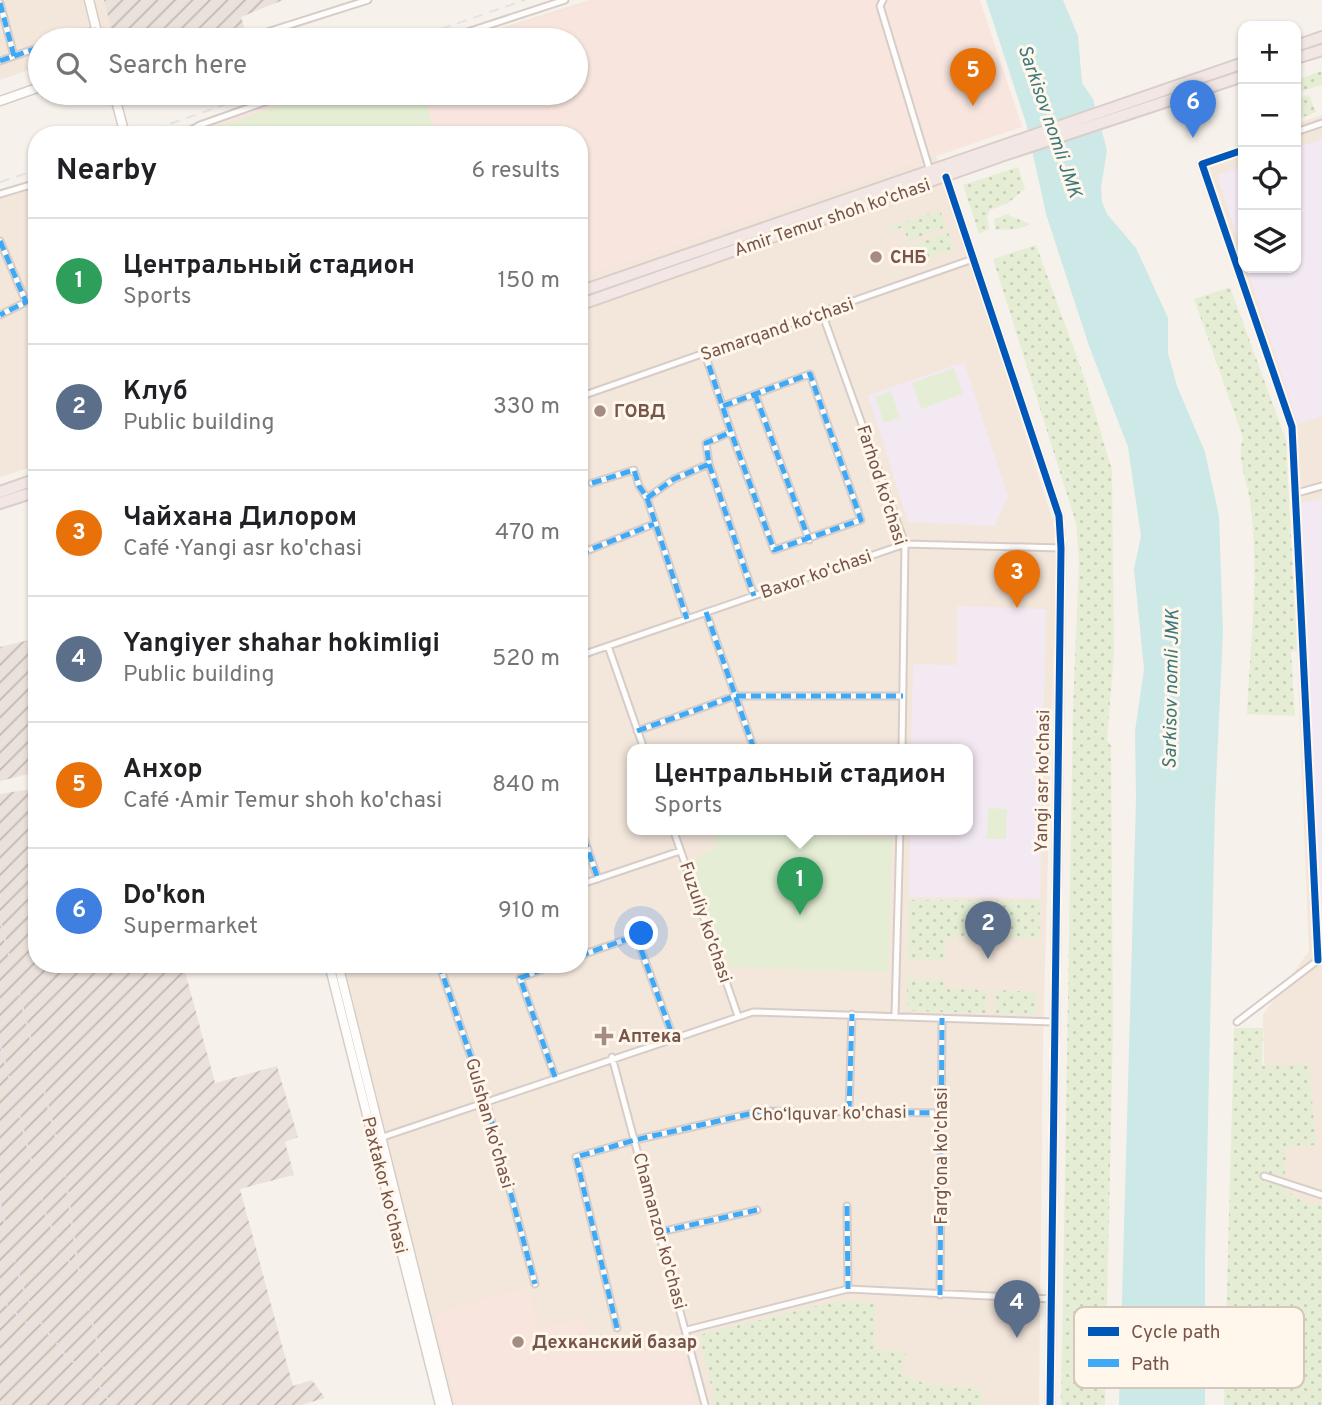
<!DOCTYPE html>
<meta charset="utf-8">
<style>
body{margin:0;font-family:Overpass,sans-serif;background:#f2f2f2;color:#202124}
.controls{position:absolute;right:21px;top:21px;display:grid;overflow:hidden;border-radius:14px;box-shadow:0 2px 5px #0004}
.controls button{width:63px;height:63px;display:grid;place-items:center;padding:0;border:0;border-bottom:2px solid #e0e0e0;background:#fff;color:#202124;font:35px sans-serif}
.you{position:absolute;left:642px;top:934px;width:24px;height:24px;margin:-18px;border:5px solid #fff;border-radius:50%;background:#1a73e8;box-shadow:0 0 0 10px #1a73e833}
.badge{display:grid;place-items:center;width:46px;height:46px;border-radius:50%;background:#db2777;color:#fff;font-size:23px;font-weight:700}
.pin{position:absolute;translate:-50% -58px;filter:drop-shadow(0 2px 4px #0008)}
.pin::after{content:'';position:absolute;top:37px;width:24px;height:21px;background:inherit;clip-path:polygon(0 0,100% 0,50% 100%)}
.popup{position:absolute;left:627px;top:744px;width:346px;height:91px;box-sizing:border-box;display:grid;place-content:center;border-radius:14px;background:#fff;filter:drop-shadow(0 2px 5px #0005);font-size:23px;white-space:nowrap;color:#757577}
.popup b{font-size:26px;color:#202124}
.popup::after{content:'';position:absolute;left:50%;top:100%;margin-left:-14px;border:14px solid transparent;border-top-color:#fff}
.list{margin:0;padding:0;list-style:none}
h2{display:flex;justify-content:space-between;align-items:center;height:91px;margin:0;padding:0 28px;font-size:30px}
h2 small{font-size:23px;font-weight:400;color:#757577}
.list li{display:grid;grid-template-columns:46px 1fr auto;gap:21px;align-items:center;box-sizing:border-box;height:126px;padding:0 28px;border-top:2px solid #e0e0e0}
.list b{display:block;font-size:26px;white-space:nowrap}
.list p{margin:0;font-size:23px;white-space:nowrap;color:#757577}
.list em{font-size:23px;font-style:normal;color:#757577}
.icon{flex:none;width:38px;height:38px;fill:none;stroke:currentColor;stroke-width:2;stroke-linecap:round;stroke-linejoin:round}
.map{position:relative;flex:none;width:1322px;height:1405px;overflow:hidden}
.search{position:absolute;background:#fff;box-shadow:0 2px 5px #0004;left:28px;top:28px;width:560px;height:77px;display:flex;align-items:center;gap:18px;box-sizing:border-box;padding:0 24px;border-radius:38px;color:#757577;font-size:26px}
.panel{position:absolute;background:#fff;box-shadow:0 2px 5px #0004;left:28px;top:126px;width:560px;height:847px;border-radius:28px}
.map>svg:first-child{display:block}
</style>
<div class="map">
<svg width="1322" height="1405" viewBox="0 0 1322 1405">
<defs>
<pattern id="industrial-furrows" width="10" height="10" patternUnits="userSpaceOnUse" patternTransform="scale(1.75)"><rect width="10" height="10" fill="#ebe1db"/><path d="M-1 1l2-2M0 10L10 0M9 11l2-2" fill="none" stroke="#c3b9b4"/></pattern>
<pattern id="grass-dots" width="8" height="8" patternUnits="userSpaceOnUse" patternTransform="scale(1.75)"><rect width="8" height="8" fill="#e5eed5"/><path d="M2 2h.1M6 6h.1" fill="none" stroke="#c8ceb8" stroke-width="1.8" stroke-linecap="round"/></pattern>
</defs>
<rect width="100%" height="100%" fill="#f7f1eb"/>
<path fill="#f3e6db" fill-rule="evenodd" d="M0,0H104L114,37L107,40H40V66L0,80Z
M590,0H886L1053,521L1056,563L1043,1039L1039,1405H453L344,964H579V135H156L292,93H576V40H461ZM632,749H968V829H632Z
M1322,115V1210L1268,1201L1263,1015L1309,951L1288,429L1195,162L1243,144V268H1296V124Z
M37,180V465L0,477V193Z"/>
<path fill="#f7e5de" d="M598,0H980L1022,127L579,278V135H177L308,93H576V40H471Z
M528,1287L538,1327L583,1319L601,1351L677,1333L696,1405H456L434,1313Z"/>
<path fill="url(#industrial-furrows)" d="M104,0H283L241,17L246,33L222,40H114Z
M37,638V772L0,781V647Z
M37,788V964H183L215,1083L277,1066L298,1137L285,1142L294,1175L240,1189L293,1386L312,1380L325,1398L301,1405H0V794Z"/>
<path fill="#f3e9f3" d="M1322,139V416L1298,424L1247,268H1296V148Z
M1243,166V255L1217,175Z
M964,362L1008,496L995,526L908,522L868,395Z
M1322,498V947H1321L1300,504Z
M957,606L1046,609L1040,898L909,897L910,829H968V749H911L913,664L957,665Z"/>
<path fill="url(#grass-dots)" d="M1322,71V85L1296,93V80Z
M1309,95L1316,112L1296,120V99Z
M1018,167L1025,189L1008,203L990,210L987,216L989,229L979,234L963,185Z
M940,210L946,227L913,239L910,245L903,227L888,232L886,229Z
M1008,214L1010,216L1031,224L1018,229L995,230L994,219Z
M948,232L954,249L913,263L911,257L919,243Z
M1036,245L1085,379L1112,470L1114,654L1107,740L1111,746L1113,1028L1105,1405H1061L1073,708L1079,561L1076,523L993,259Z
M1230,287L1286,440L1297,650L1291,652L1295,716L1247,714C1250,644 1260,571 1250,501C1247,480 1236,459 1243,438L1194,299Z
M909,900L1040,901L1039,939L946,937L945,960L908,959Z
M907,978L945,980V989L987,990L986,1013L912,1011L907,1003Z
M995,990L1037,992L1036,1015L994,1013Z
M1234,1028H1263L1262,1065H1309L1316,1145L1286,1146L1284,1190L1306,1203L1322,1205V1405H1224Z
M837,1301L876,1303L874,1349L906,1353L901,1375L927,1384L982,1390V1405H716L699,1335Z"/>
<path fill="#e5eed5" d="M317,93H422L436,135H193Z
M954,368L963,394L921,409L912,383Z
M891,391L900,418L884,423L875,397Z
M988,808L1007,809L1006,839H987Z
M726,829H816V835L892,839L888,972L729,967L692,863L717,846L713,835Z"/>
<path fill="#cce9e8" d="M986,0H1063L1078,36L1082,83L1093,99L1107,150L1101,188L1102,202L1107,214L1136,248L1168,318V353L1177,386L1205,452L1219,516L1223,632L1215,806L1205,1258V1405H1119L1136,800L1135,731L1144,669L1134,569L1141,536L1128,447L1089,346L1046,214L1026,123Z"/>
<g fill="none" stroke-linecap="round" stroke-linejoin="round">
<g stroke="#d6ccc8" stroke-width="9">
<path id="street" d="M883,0L880,6L930,171
M0,3L14,56
M58,40L96,30
M242,40L368,0
M443,40L565,0
M0,61L40,47
M1296,132L1322,123
M183,135L200,125L290,93
M1243,150L1202,164L1292,427L1318,960
M0,194L37,183
M0,241L26,302L0,315
M822,313L905,544L902,749
M755,394L809,540
M579,397L973,259
M723,406L810,374L861,520L774,550L731,432
M709,464L754,596
M592,483L634,470L639,486L647,498L674,479L709,464L706,443L731,432L705,354
M1297,493L1322,486
M647,498L687,619
M579,554L654,524
M706,612L754,749
M608,646L644,749
M579,656L905,544L1061,548
M637,731L735,696H903
M579,824L598,879
M673,829L738,1016
M579,885L680,851
M579,956L636,936L673,1037
M439,964L486,1101L535,1284
M895,1015L900,829
M1237,1022L1322,957
M612,1057L705,1405
M555,1077L520,978L557,964
M849,1111L852,1014
M374,1140L753,1012L1053,1022
M1264,1176L1322,1195
M847,1206L848,1289
M660,1232L757,1210
M940,1295L942,1018
M617,1328L576,1157L635,1140L762,1111L942,1113
M687,1330L848,1289L1051,1299"/>
</g>
<g stroke="#d7cdc7" stroke-width="11">
<path id="secondary" d="M89,0L99,40
M114,93L125,135
M0,101L40,87
M946,177L1059,516L1061,548L1050,1405
M329,964L440,1405
M338,964L448,1405"/>
</g>
<g stroke="#d9cec9" stroke-width="14">
<path id="highway" d="M1296,46L1322,37
M1296,58L1322,50
M579,292L1243,63
M579,305L1004,155L1243,76
M0,492L37,479
M0,503L37,491"/>
</g>
<use href="#street" stroke="#fefdfc" stroke-width="5"/>
<use href="#secondary" stroke="#fefdfc" stroke-width="8"/>
<use href="#highway" stroke="#f2e7e4" stroke-width="10"/>
<path stroke="#e4e2e5" stroke-width="2" stroke-dasharray="10 7" stroke-linecap="butt" d="M409,40L525,0
M138,135L258,93
M0,182L37,170
M0,920L64,1168L78,1266L113,1405
M0,1043L46,1216L74,1271
M0,1203C15,1262 21,1310 67,1354
M0,1299L37,1332
M59,1349L97,1383L108,1399"/>
<path stroke="#3fa9f5" stroke-width="5" stroke-dasharray="10 5" stroke-linecap="butt" d="M0,3L14,56
M58,40L96,30
M0,61L40,47
M0,241L26,302L0,315
M755,394L809,540
M723,406L810,374L861,520L774,550L731,432
M709,464L754,596
M592,483L634,470L639,486L647,498L674,479L709,464L706,443L731,432L705,354
M647,498L687,619
M579,554L654,524
M706,612L754,749
M637,731L735,696H903
M579,824L598,879
M579,956L636,936L673,1037
M439,964L486,1101L535,1284
M555,1077L520,978L557,964
M849,1111L852,1014
M847,1206L848,1289
M660,1232L757,1210
M940,1295L942,1018
M617,1328L576,1157L635,1140L762,1111L942,1113"/>
<g stroke="#fff6ec" stroke-width="11">
<path id="cycleway" d="M1243,150L1202,164L1292,427L1318,960
M946,177L1059,516L1061,548L1050,1405"/>
</g>
<use href="#cycleway" stroke="#0057b8" stroke-width="7"/>
</g>
<g fill="#a48c82" stroke="#fff6ec" stroke-width="2.5">
<circle cx="876" cy="257" r="7"/>
<circle cx="600" cy="411" r="7"/>
<path d="M600.5 1025.5h7v7h7v7h-7v7h-7v-7h-7v-7h7z"/>
<circle cx="518" cy="1342" r="7"/>
</g>
<g text-anchor="middle" stroke-width="6" stroke-linejoin="round" paint-order="stroke">
<g font-size="18" fill="#775549" stroke="#fff6ec">
<text transform="translate(832 217) rotate(-19)" y="6">Amir Temur shoh ko'chasi</text>
<text transform="translate(777 329) rotate(-19)" y="6">Samarqand ko‘chasi</text>
<text transform="translate(882 485) rotate(72)" y="6">Farhod ko'chasi</text>
<text transform="translate(816 574) rotate(-19)" y="6">Baxor ko'chasi</text>
<text transform="translate(1042 781) rotate(-89)" y="6">Yangi asr ko'chasi</text>
<text transform="translate(706 922) rotate(71)" y="6">Fuzuliy ko'chasi</text>
<text transform="translate(829 1113) rotate(-1)" y="6">Cho‘lquvar ko'chasi</text>
<text transform="translate(490 1123) rotate(74)" y="6">Gulshan ko'chasi</text>
<text transform="translate(941 1156) rotate(-90)" y="6">Farg'ona ko'chasi</text>
<text transform="translate(385 1185) rotate(76)" y="6">Paxtakor ko'chasi</text>
<text transform="translate(660 1231) rotate(75)" y="6">Chamanzor ko'chasi</text>
</g>
<g font-size="18" font-weight="bold" fill="#775549" stroke="#fff6ec" text-anchor="start">
<text x="890" y="263">СНБ</text>
<text x="614" y="417">ГОВД</text>
<text x="618" y="1042">Аптека</text>
<text x="532" y="1348">Дехканский базар</text>
</g>
<g font-size="19" font-style="italic" fill="#3c787d" stroke="#fff6ec">
<text transform="translate(1051 121) rotate(71)" y="7">Sarkisov nomli JMK</text>
<text transform="translate(1170 689) rotate(-89)" y="7">Sarkisov nomli JMK</text>
</g>
</g>
<rect x="1074" y="1307" width="230" height="81" rx="10" fill="#fff6ec" stroke="#d6c6bb" stroke-width="2"/>
<rect x="1088" y="1327" width="31" height="9" fill="#0057b8"/>
<rect x="1088" y="1359" width="31" height="8" fill="#3fa9f5"/>
<g font-size="19" fill="#775549">
<text x="1131" y="1338">Cycle path</text>
<text x="1131" y="1370">Path</text>
</g>
</svg>
<div class="controls">
<button>+</button>
<button>−</button>
<button><svg class="icon" aria-label="locate" viewBox="0 0 24 24"><circle cx="12" cy="12" r="6"/><path d="M12 2v4M12 18v4M2 12h4M18 12h4"/></svg></button>
<button><svg class="icon" aria-label="layers" viewBox="0 0 24 24"><path d="M12 4l9 5-9 5-9-5zM3 14l9 5 9-5"/></svg></button>
</div>
<div class="you"></div>
<div class="pin badge" style="left:800px;top:915px;background:#2e9e5b">1</div>
<div class="popup"><b>Центральный стадион</b>Sports</div>
<div class="pin badge" style="left:988px;top:959px;background:#5c6f8a">2</div>
<div class="pin badge" style="left:1017px;top:608px;background:#e8710a">3</div>
<div class="pin badge" style="left:1017px;top:1338px;background:#5c6f8a">4</div>
<div class="pin badge" style="left:973px;top:106px;background:#e8710a">5</div>
<div class="pin badge" style="left:1193px;top:138px;background:#3f7fe0">6</div>
<div class="search"><svg class="icon" aria-label="search" viewBox="0 0 24 24"><circle cx="10" cy="10" r="6"/><path d="M15 15l6 6"/></svg>Search here</div>
<section class="panel">
<h2>Nearby<small>6 results</small></h2>
<ul class="list">
<li><span class="badge" style="background:#2e9e5b">1</span><div><b>Центральный стадион</b><p>Sports</p></div><em>150 m</em></li>
<li><span class="badge" style="background:#5c6f8a">2</span><div><b>Клуб</b><p>Public building</p></div><em>330 m</em></li>
<li><span class="badge" style="background:#e8710a">3</span><div><b>Чайхана Дилором</b><p>Café · Yangi asr ko'chasi</p></div><em>470 m</em></li>
<li><span class="badge" style="background:#5c6f8a">4</span><div><b>Yangiyer shahar hokimligi</b><p>Public building</p></div><em>520 m</em></li>
<li><span class="badge" style="background:#e8710a">5</span><div><b>Анхор</b><p>Café · Amir Temur shoh ko'chasi</p></div><em>840 m</em></li>
<li><span class="badge" style="background:#3f7fe0">6</span><div><b>Do'kon</b><p>Supermarket</p></div><em>910 m</em></li>
</ul>
</section>
</div>
